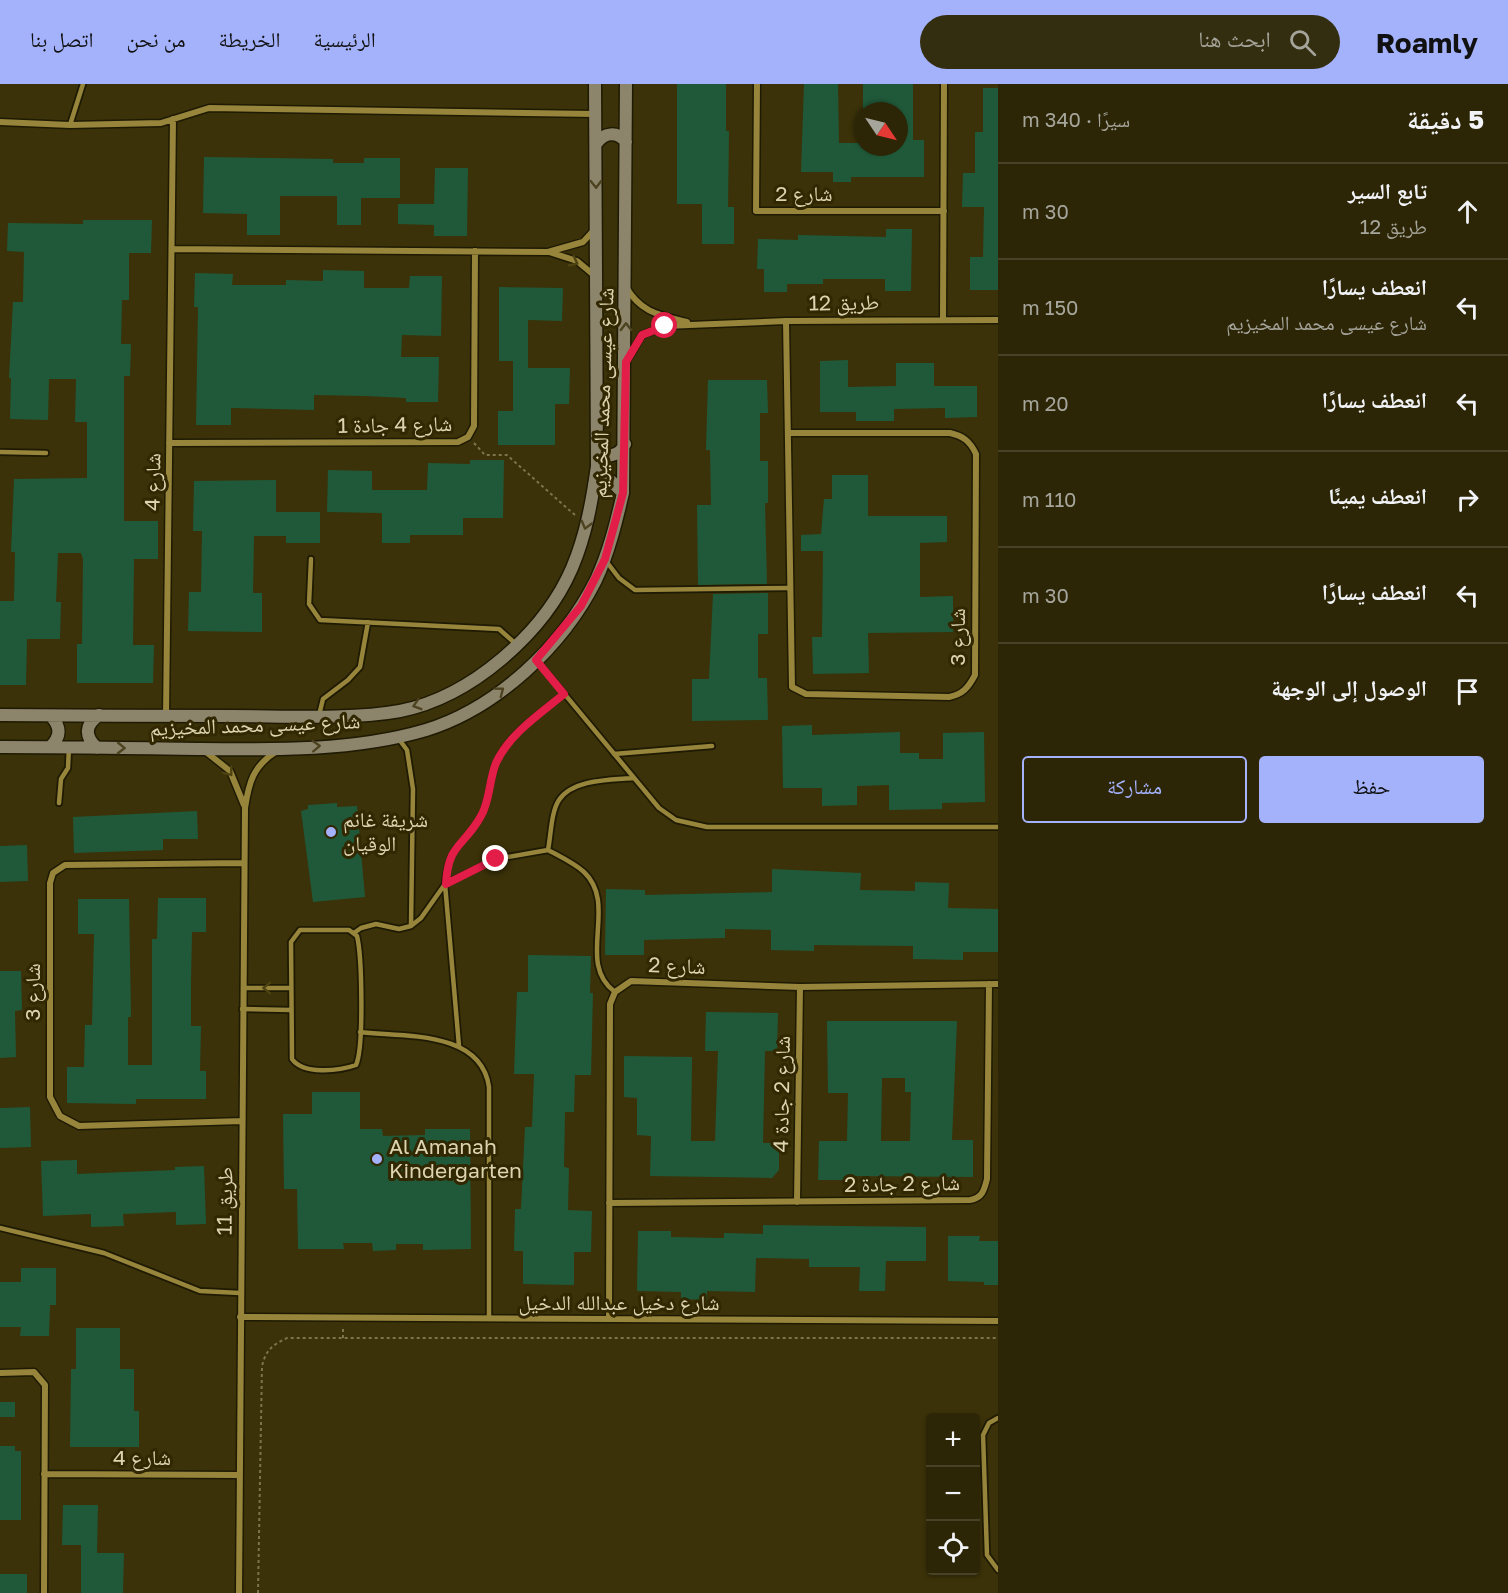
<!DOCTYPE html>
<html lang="ar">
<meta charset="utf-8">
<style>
body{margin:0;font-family:"Golos Text","Noto Naskh Arabic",sans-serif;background:#342e11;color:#f1f3f6;direction:rtl}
.controls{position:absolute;right:18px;bottom:18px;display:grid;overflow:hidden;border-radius:6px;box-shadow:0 2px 4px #0004}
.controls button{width:54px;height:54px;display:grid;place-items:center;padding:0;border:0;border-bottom:2px solid #484328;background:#2c2607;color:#f1f3f6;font:30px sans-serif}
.compass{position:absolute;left:854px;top:18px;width:54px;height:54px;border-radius:50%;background:#2c2607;box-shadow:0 2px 4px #0004;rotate:125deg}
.stop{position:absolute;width:18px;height:18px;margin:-14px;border:4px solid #e11d48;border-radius:50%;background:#fff}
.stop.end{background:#e11d48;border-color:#fff;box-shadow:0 2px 6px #0008}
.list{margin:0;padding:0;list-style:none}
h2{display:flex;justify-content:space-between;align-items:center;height:78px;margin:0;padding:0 24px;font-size:26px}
h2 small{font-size:20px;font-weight:400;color:#a6a59b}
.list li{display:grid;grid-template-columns:39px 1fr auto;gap:18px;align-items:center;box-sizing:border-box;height:96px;padding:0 24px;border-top:2px solid #484328}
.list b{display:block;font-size:22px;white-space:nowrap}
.list p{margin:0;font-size:20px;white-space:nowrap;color:#a6a59b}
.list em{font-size:20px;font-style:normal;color:#a6a59b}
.actions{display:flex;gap:12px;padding:18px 24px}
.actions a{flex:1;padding:14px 0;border:2px solid #a4b2fc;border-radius:6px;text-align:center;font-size:21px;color:#a4b2fc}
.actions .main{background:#a4b2fc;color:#111}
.icon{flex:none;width:33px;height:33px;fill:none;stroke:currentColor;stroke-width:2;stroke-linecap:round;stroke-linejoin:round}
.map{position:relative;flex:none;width:998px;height:1509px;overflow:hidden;direction:ltr}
header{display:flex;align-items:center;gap:36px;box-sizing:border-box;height:84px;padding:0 30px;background:#a4b2fc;color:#111}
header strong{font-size:28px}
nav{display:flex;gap:33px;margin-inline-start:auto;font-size:21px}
.search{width:420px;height:54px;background:#342e11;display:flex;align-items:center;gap:15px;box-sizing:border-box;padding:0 21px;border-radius:33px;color:#a6a59b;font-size:22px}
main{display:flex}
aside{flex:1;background:#2c2607}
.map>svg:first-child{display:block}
</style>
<header>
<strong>Roamly</strong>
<div class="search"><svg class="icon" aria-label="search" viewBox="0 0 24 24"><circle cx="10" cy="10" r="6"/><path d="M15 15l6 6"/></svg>ابحث هنا</div>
<nav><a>الرئيسية</a><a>الخريطة</a><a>من نحن</a><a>اتصل بنا</a></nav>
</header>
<main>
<aside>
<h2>5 دقيقة<small>سيرًا · 340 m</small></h2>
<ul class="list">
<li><svg class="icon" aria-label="ahead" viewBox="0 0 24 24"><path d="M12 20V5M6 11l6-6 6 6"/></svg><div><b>تابع السير</b><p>طريق 12</p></div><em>30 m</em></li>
<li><svg class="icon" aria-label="left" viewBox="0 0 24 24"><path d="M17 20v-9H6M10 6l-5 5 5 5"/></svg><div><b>انعطف يسارًا</b><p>شارع عيسى محمد المخيزيم</p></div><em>150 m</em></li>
<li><svg class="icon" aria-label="left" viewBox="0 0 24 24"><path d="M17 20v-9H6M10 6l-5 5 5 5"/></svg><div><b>انعطف يسارًا</b></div><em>20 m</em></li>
<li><svg class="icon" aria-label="right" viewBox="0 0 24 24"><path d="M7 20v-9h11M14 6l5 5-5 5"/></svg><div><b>انعطف يمينًا</b></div><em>110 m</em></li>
<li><svg class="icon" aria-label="left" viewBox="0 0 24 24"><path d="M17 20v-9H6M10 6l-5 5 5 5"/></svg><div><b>انعطف يسارًا</b></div><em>30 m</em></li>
<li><svg class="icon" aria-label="arrive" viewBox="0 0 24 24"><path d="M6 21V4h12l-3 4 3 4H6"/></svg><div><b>الوصول إلى الوجهة</b></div></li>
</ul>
<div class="actions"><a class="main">حفظ</a><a>مشاركة</a></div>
</aside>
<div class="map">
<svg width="998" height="1509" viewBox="0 0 998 1509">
<rect width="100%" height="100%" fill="#3b3209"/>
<path fill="#205939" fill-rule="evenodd" d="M677,0H726V47H729L728,123H734V160H702V120H677Z
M804,0H838L839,59H863V63H899V27H863V0H913V56H924V93H851V98H833V88H801Z
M983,4H998V206H970V173H983L984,123H962L963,89H975V48H983Z
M204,73L333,75V79H364V74H400V114H361V141H337V112H280V151H247V130L203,129Z
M435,84H468L467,152H434V141L398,140V120H434Z
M83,136H152L151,169H129V216H122L121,260H131L130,292H124V437H158V475H134L133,561H154L153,599H77V560H82L83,475L81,469H58L56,518H61L60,555H27L26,601H0V517H14L15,468H11L14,395L87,394V338H75L76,295H49L48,336L10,335L11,294H9L13,218H23L24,168L7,167L8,139L83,140Z
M886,145H912L911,207H885V195H823V200H787V208H764V185H757L758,155L798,156V151L886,153Z
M323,186L364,187V204H409L410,192H442L441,252L402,251L401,273H439L438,318H406V314L366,312L314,311V326L231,324V341H196L198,223H194L195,189L233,190L232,201H286V196L323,197Z
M499,203L563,204L562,237L528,236V284H570L569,320H555V361H498V327H513V277H499Z
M848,276V303L896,302V279H934V302H977V333L945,334V324L894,325V337H856V328H820V277Z
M708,296H767L768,329H760V377H768V419H765L767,500L698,501L697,421H711L710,366H706Z
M470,376H504L503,434H463V451H410V459H382V429L327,428L328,386L372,387V406H427L428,379L470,380Z
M832,391H868V432H947V458L920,459V513L953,512V548L868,549L869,589L813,590L812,553H822L823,467H801V451L821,450L824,415H832Z
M276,396V428H320V459H286V452H254L253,509H262V548L188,547L189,508H201L202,447H193L194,397Z
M768,509V550H758V594H767L768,636L692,637V595H709L713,510Z
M812,641V651L900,648V669H919V675H943V649L984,648L985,718L942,719V725L889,726V701L857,702V721L822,722V704H783L782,642Z
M337,719V723L357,722L365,813L313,818L301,727L308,725V721Z
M197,727L198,755H163V766L74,769L73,733Z
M27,761L28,797L0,798V762Z
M772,785L861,789L860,806L915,807V798L949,799L948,824L998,825V868H963V876L913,875V862L814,861V867L771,866V846L725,845V854L644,856V871H605L606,805L645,806V811L772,808Z
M158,814H206V848H192L191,896V942H201L200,987H206V1015H136V1020L67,1019V983H84L85,941H92L94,850H78V815H129L131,933H128V981H152V855H157Z
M528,871L591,872L590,909H593L591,991H575L574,1028H565L564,1083L569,1084L568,1126L592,1127L591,1168H574V1201L523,1200V1167H514L515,1125H521L525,1043H532L534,990H514L517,908H528Z
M0,887H21L22,926L15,927L16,973L0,974Z
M706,928L778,929L777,967H765L763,1059H779V1086L772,1094L650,1092L651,1052L637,1051V1014L624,1013V972L692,973L691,1057H715L718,967H705Z
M827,937H957L952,1056H973V1093L851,1092V1096H818L819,1057H847L848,1009H828ZM882,994H905V1008H911L910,1057H881Z
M312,1008H360V1045H382L383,1052L425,1051V1045H470L471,1165L423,1166V1160H396V1166L373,1167L372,1159H343L344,1165H298L297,1105H284L283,1030H312Z
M30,1023L31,1063L0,1064V1024Z
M77,1076V1090L175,1086V1083L204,1082L206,1140L176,1141V1128L123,1130L124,1142L91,1143V1130L43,1132L41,1077Z
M763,1141L926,1143V1177H886L885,1207H859L860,1183H809V1175L756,1174L755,1208L707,1207V1216L681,1215V1208L637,1207L638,1147H671V1153L724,1154V1149L763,1150Z
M948,1152H980L979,1157H998V1201H984V1198L948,1197Z
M21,1184H56V1221H50L49,1252H20L21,1243H0V1198H21Z
M76,1244H120V1285H134V1327H139V1363H70L71,1285H76Z
M0,1318H15V1333H0Z
M0,1362H15V1367H21V1436H0Z
M63,1421H98L97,1469H124L123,1509H81V1461H62Z
M0,1490H27V1509H0Z"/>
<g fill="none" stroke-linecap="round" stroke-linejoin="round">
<g stroke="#1f1a03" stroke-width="8">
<path id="lane" d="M70,41L83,0
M0,368L46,369
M311,475L309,520L320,536L499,545L516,560
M606,477L619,494L635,506L790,504
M538,578L659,724L676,736L707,743H998
M319,631L323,615L348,596L360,583L368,538
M398,654L407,666L413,705L411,842
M614,670L712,662
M59,719L61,695L68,684L69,663
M548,766C551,751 551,728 559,716C573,695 611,696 633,694
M300,846H349L357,852C362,872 364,964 356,981C339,987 303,991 292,975L291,858Z
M354,849L361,844L376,840L399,845L411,842L421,834L445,800L496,775L548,766C559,772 574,779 584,788C619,821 575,879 615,908
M243,904H291
M242,925L291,926
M360,948C403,953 481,946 489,1003V1234
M459,962L445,800C448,759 464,763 481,732C490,717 489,696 496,679C508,650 541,629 564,610
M0,1144L104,1169L200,1207L240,1209
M998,1334L989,1339L983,1351L987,1471L998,1486"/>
</g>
<g stroke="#1f1a03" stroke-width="9">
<path id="street" d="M757,0L756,127H944
M0,38L70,41L161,39L209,24L595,30
M172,165L548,168L583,158L595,145
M549,168L577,177L595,192
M626,203C641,229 660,231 687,238
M943,235L944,0
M786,237L792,603L806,610L949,613C963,610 968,604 975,591L976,370C970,357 963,352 950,349H789
M628,275L642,251L665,242L786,237L998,236
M169,359L458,358L468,353L474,342L475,167
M166,632L173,35
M206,668L230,687L244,721
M242,1037L79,1042L60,1032L50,1013V799L53,789L65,781L243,779
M797,1118L800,903
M609,1119L970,1116C982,1114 984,1107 987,1095L989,900
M240,1233L998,1237
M609,1235L610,920L615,908L631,897L800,903L998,900
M0,1289L34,1288L45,1301L44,1509
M44,1390L239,1391
M239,1509L245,724C249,698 253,682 277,667"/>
</g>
<g stroke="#1f1a03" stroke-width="15">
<path id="secondary" d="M596,60C604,48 617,47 626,58
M597,364C606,375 619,373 625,360
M594,401L611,397L623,409
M0,631C77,632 155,632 232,632C283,632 350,636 400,627C471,613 544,549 572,484C586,451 592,417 597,382L595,0
M0,663C67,663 133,664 200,665C274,666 355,667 426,646C497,624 563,562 596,496C609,468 616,439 623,409L626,0
M50,663C61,653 61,643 51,632
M97,664C84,652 85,641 99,631"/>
</g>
<path stroke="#7d744e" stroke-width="2" stroke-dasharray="3 3" stroke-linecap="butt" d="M474,359L485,371H507L576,432
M343,1254V1242
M258,1509L262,1282C266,1266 272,1261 287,1254H998"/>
<use href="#lane" stroke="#96853b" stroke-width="4.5"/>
<use href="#street" stroke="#96853b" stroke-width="6"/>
<use href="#secondary" stroke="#8d856b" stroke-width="12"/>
</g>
<defs><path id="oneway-chevron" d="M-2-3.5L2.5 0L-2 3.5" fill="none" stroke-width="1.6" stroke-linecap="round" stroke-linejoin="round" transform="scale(1.5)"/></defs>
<g stroke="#4d4320">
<use href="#oneway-chevron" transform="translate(596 100) rotate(89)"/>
<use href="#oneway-chevron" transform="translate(626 243) rotate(-90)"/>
<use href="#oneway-chevron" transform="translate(586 441) rotate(105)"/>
<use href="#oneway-chevron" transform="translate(500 607) rotate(-37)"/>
<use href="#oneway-chevron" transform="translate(417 621) rotate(163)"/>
<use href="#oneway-chevron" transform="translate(316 662) rotate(-3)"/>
<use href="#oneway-chevron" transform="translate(121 664) rotate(1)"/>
</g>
<g stroke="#4f4312">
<use href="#oneway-chevron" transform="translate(574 178) rotate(28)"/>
<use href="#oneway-chevron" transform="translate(229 688) rotate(52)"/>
<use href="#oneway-chevron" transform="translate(267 904) rotate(-179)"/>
</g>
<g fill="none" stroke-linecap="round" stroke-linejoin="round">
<path stroke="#e11d48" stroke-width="8" d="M496,775L446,800C448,759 464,763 481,732C490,717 489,696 496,679C509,650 541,629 564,610L536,576L581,522L605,475L623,409L626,278L642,251L665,242"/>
</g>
<g fill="#a4b2fc" stroke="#312700" stroke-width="2">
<circle cx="331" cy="748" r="6"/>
<circle cx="377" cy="1075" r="6"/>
</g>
<g text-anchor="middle" stroke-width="6" stroke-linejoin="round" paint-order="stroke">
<g font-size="21" fill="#dcd3b0" stroke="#312700">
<text x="804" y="117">شارع 2</text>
<text transform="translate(844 219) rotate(-1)" y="7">طريق 12</text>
<text transform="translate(603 309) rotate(-88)" y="7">شارع عيسى محمد المخيزيم</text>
<text transform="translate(395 341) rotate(-1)" y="7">شارع 4 جادة 1</text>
<text transform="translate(153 398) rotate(-89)" y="7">شارع 4</text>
<text transform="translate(958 553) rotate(-90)" y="7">شارع 3</text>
<text transform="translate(255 641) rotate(-2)" y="7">شارع عيسى محمد المخيزيم</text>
<text transform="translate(677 882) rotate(2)" y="7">شارع 2</text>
<text transform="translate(33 908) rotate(-90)" y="7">شارع 3</text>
<text transform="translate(782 1010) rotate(-89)" y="7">شارع 2 جادة 4</text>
<text transform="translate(902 1100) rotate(-1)" y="7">شارع 2 جادة 2</text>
<text transform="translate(225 1117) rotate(-89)" y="7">طريق 11</text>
<text x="619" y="1226">شارع دخيل عبدالله الدخيل</text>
<text x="142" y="1381">شارع 4</text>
</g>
<g font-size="21" fill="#dcd3b0" stroke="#312700" text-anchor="start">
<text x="343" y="743">شريفة غانم<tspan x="343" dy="24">الوقيان</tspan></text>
<text x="389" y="1070">Al Amanah<tspan x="389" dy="24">Kindergarten</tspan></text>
</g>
</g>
</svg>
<div class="controls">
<button>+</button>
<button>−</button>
<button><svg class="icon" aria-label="locate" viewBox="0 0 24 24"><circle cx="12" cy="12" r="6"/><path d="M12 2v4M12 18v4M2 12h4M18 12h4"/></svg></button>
</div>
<svg class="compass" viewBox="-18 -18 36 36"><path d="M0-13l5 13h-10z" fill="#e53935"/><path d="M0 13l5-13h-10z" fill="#a6a59b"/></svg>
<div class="stop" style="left:665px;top:242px"></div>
<div class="stop end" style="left:496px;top:775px"></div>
</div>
</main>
